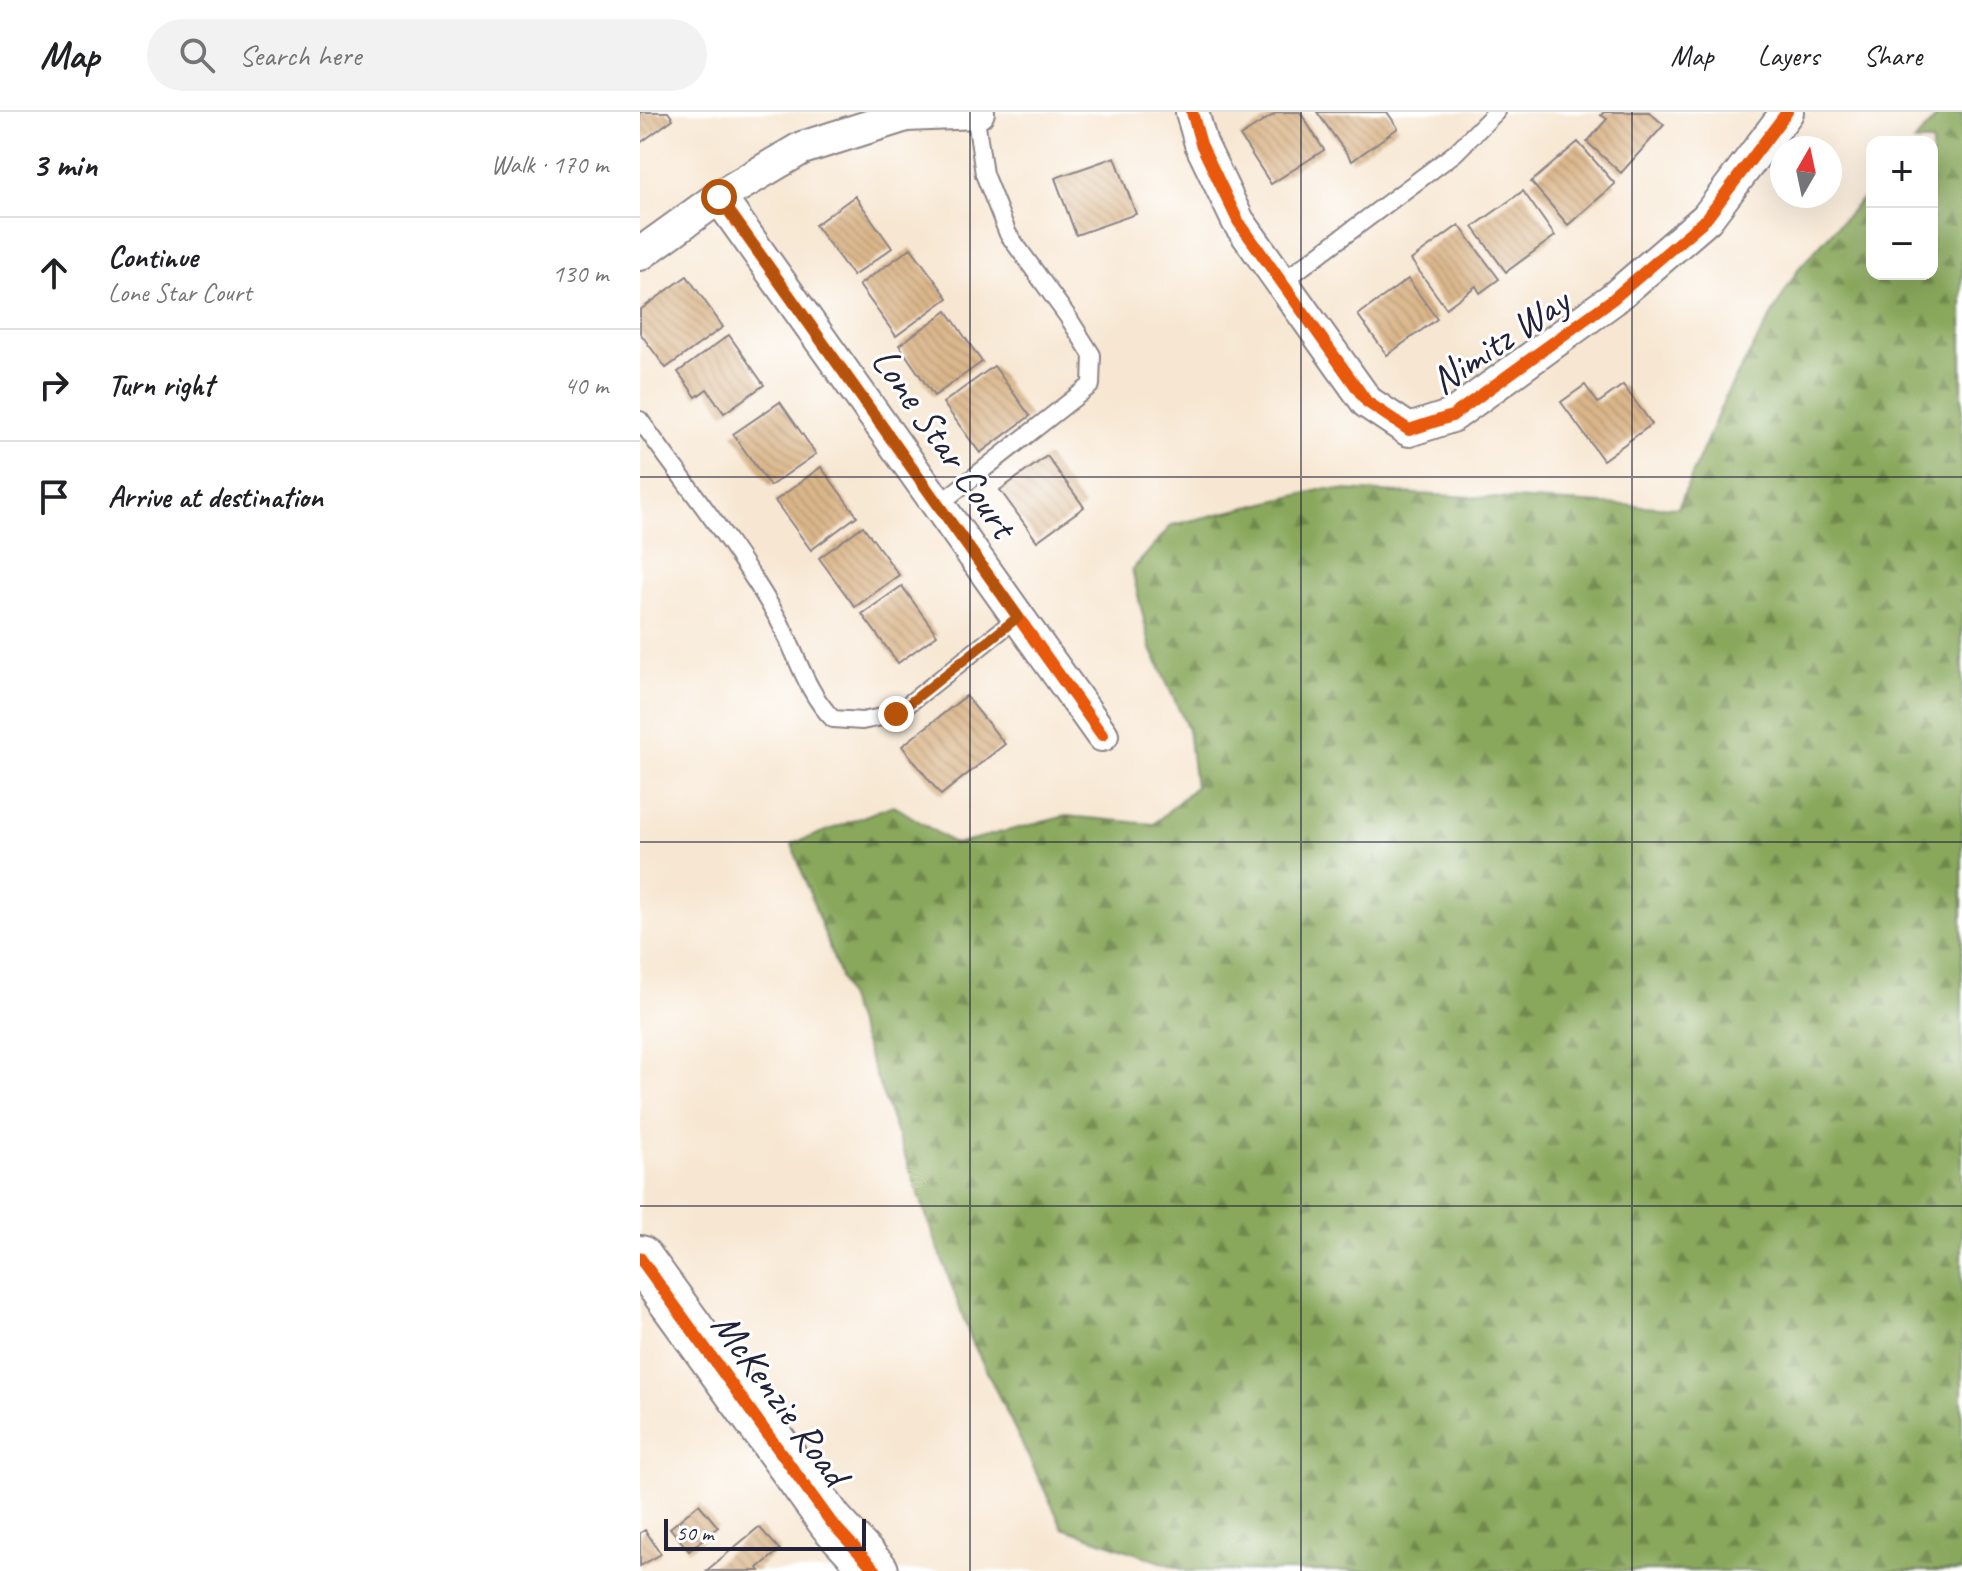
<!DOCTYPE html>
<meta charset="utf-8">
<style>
body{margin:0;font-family:Caveat,sans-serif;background:#f2f2f2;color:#202124}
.controls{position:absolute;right:24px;top:24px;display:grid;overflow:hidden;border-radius:16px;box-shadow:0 8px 32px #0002}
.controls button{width:72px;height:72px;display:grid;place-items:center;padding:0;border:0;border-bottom:2px solid #e0e0e0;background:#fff;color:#202124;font:40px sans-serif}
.compass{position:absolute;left:1130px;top:24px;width:72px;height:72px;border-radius:50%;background:#fff;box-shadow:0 8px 32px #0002;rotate:9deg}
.scale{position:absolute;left:24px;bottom:20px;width:202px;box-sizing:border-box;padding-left:8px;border:4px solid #22223b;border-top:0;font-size:22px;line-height:28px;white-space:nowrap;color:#22223b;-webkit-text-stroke:6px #fff;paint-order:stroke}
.stop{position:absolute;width:24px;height:24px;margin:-18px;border:6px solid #b45309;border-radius:50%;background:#fff}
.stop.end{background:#b45309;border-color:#fff;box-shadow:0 2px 8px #0008}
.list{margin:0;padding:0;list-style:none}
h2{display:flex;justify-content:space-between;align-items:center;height:104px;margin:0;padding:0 32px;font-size:34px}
h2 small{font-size:26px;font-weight:400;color:#757577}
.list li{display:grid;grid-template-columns:52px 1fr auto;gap:24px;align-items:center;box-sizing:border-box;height:112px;padding:0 32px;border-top:2px solid #e0e0e0}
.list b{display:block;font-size:30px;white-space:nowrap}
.list p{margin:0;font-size:26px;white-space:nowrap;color:#757577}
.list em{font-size:26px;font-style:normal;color:#757577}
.icon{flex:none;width:44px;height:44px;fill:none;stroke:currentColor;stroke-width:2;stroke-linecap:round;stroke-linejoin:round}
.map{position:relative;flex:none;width:1322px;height:1459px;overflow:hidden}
header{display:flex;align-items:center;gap:48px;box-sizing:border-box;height:112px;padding:0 40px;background:#fff;border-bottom:2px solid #e0e0e0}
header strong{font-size:38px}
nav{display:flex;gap:44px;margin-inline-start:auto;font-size:28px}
.search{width:560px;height:72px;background:#f2f2f2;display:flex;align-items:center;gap:20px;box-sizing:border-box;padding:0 28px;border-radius:44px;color:#757577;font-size:30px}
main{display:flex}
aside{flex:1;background:#fff}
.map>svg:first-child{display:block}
</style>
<header>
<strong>Map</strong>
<div class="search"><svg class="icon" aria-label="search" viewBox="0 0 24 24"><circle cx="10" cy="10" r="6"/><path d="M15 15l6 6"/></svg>Search here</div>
<nav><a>Map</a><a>Layers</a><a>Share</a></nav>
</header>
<main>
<aside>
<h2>3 min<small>Walk · 170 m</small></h2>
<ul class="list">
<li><svg class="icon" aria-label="ahead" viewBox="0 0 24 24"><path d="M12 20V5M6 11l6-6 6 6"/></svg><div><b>Continue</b><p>Lone Star Court</p></div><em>130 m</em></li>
<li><svg class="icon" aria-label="right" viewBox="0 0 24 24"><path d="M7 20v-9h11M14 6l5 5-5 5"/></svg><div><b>Turn right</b></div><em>40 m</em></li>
<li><svg class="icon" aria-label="arrive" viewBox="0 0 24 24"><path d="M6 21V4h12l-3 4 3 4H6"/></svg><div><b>Arrive at destination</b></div></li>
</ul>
</aside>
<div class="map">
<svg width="1322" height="1459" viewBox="0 0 1322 1459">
<defs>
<pattern id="forest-firs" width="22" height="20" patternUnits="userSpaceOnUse" patternTransform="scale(2)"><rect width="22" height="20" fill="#89a85b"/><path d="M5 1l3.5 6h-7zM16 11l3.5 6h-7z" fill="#70884c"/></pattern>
<pattern id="building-back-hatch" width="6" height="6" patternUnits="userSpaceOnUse" patternTransform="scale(2)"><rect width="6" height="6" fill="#dab68a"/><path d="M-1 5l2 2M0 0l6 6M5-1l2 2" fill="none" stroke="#bb9c78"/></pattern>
</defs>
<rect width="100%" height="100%" fill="#fff"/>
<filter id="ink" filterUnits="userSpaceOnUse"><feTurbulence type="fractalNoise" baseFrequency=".0125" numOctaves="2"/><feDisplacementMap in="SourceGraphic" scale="16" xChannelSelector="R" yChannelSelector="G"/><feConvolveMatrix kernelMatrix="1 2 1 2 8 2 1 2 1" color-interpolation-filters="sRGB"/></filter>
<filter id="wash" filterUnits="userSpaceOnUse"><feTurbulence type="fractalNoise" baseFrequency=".006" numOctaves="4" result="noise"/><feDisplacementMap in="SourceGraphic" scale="32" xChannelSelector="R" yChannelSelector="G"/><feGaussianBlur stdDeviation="1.8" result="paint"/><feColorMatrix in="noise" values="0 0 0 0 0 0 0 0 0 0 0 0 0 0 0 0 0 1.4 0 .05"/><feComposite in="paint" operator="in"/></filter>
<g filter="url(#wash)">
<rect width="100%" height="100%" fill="#f7e7d2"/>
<path fill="url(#forest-firs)" stroke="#56654b" stroke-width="2" d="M1301,0H1322V1459H547L423,1416L331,1227L152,732L253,693L315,732L426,704L514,712L555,675L548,617L511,537L492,458L532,413L684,377L1038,396L1087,281L1158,157L1232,76V162H1292V30H1274Z"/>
<g id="blocks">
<path fill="url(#building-back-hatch)" d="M0,0H28L33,7L0,31Z
M638,0H660L684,38L631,72L600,24Z
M677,0H747L758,16L712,49Z
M964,0H1009L1024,13L981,61L947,30L967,7L961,3Z
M938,30L975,72L928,113L891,70Z
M475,45L496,102L436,123L415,66Z
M883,79L915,124L866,160L833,115Z
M215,84L252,136L213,164L175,113Z
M819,113L859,167L840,181L836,174L806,196L771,148Z
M271,136L308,186L256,224L219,173Z
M47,164L83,215L26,256L0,221V198Z
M768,167L797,207L747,243L718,203Z
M307,199L342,250L294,284L259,233Z
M89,223L124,273L84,301L67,277L56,285L38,260Z
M354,254L390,304L340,341L303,291Z
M945,273L958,291L983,273L1012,312L963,348L921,290Z
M140,290L176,342L130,374L93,322Z
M407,344L444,395L397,429L360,378Z
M181,355L217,404L171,438L135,389Z
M223,414L259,463L215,495L179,446Z
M262,474L297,523L258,551L222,502Z
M326,584L365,632L301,683L262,634Z
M59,1392L78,1415L49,1439L30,1416Z
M119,1415L140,1438L118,1456L120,1459H66Z
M5,1418L21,1442L0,1454V1421Z"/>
</g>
</g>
<g filter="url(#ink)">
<use href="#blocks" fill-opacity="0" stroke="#8c8486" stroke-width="2"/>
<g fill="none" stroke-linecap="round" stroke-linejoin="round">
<g stroke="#8c8486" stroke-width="20">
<path id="lane" d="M642,170L815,41L856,0
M0,308C46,373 98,436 137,505C156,539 165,579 193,607L222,609L256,602L378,505
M298,393L451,273L452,243L428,205L368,122L344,62L335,0"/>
</g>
<g stroke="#8c8486" stroke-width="36">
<path id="street" d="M552,0L561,32L598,109L727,290L769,318L812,304L973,187L1067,106L1147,0
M79,85L462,623
M0,142L79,85L162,36L266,3L338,0"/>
</g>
<g stroke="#8c8486" stroke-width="48">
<path id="secondary" d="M0,1146L191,1410L236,1459"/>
</g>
<use href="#lane" stroke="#fff" stroke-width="16"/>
<use href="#street" stroke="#fff" stroke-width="32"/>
<use href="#secondary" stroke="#fff" stroke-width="44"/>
<g stroke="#fff" stroke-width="17">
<path id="cycleway" d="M552,0L561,32L598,109L727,290L769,318L812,304L973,187L1067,106L1147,0
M79,85L462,623
M0,1146L191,1410L236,1459"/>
</g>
<use href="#cycleway" stroke="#e8590c" stroke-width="12"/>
</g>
</g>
<g fill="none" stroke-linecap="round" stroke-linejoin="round" filter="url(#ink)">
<path stroke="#b45309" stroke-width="10" d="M79,85L378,505L256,602"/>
</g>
<path fill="none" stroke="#22223b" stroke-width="2" stroke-opacity="0.55" d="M330,0V1459M661,0V1459M992,0V1459M0,365H1322M0,730H1322M0,1094H1322"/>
<g text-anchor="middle" stroke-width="6" stroke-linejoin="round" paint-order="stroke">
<g font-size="40" fill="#22223b" stroke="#fff">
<text transform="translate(859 228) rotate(-34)" y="14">Nimitz Way</text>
<text transform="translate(305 330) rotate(55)" y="14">Lone Star Court</text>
<text transform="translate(141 1286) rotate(54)" y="14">McKenzie Road</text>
</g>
</g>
</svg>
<div class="controls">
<button>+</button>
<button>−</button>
</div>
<svg class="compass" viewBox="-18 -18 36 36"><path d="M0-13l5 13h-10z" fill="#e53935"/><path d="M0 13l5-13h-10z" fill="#757577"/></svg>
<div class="scale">50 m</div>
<div class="stop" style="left:79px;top:85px"></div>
<div class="stop end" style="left:256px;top:602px"></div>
</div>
</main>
